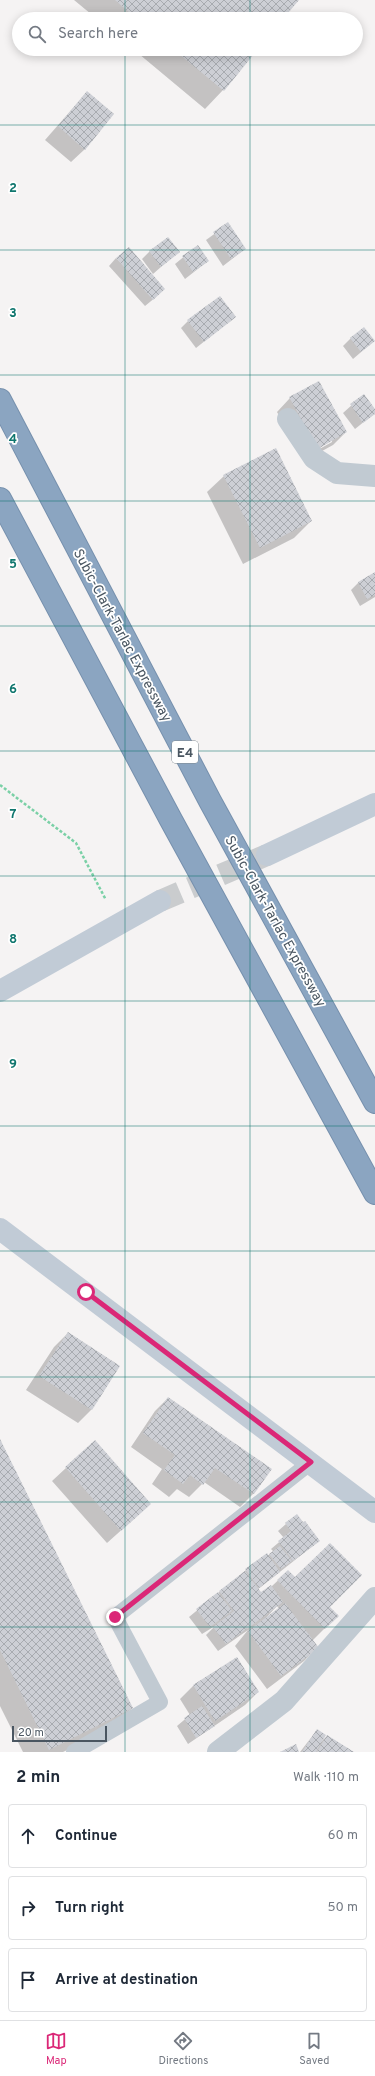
<!DOCTYPE html>
<meta charset="utf-8">
<style>
body{margin:0;font-family:Overpass,sans-serif;background:#f6f6f7;color:#1f2937}
.scale{position:absolute;left:12px;bottom:10px;width:95px;box-sizing:border-box;padding-left:4px;border:2px solid #4a5661;border-top:0;font-size:11px;line-height:14px;white-space:nowrap;color:#4a5661;-webkit-text-stroke:3px #fff;paint-order:stroke}
.stop{position:absolute;width:12px;height:12px;margin:-9px;border:3px solid #db2777;border-radius:50%;background:#fff}
.stop.end{background:#db2777;border-color:#fff;box-shadow:0 1px 4px #0008}
.list{margin:0;padding:0;list-style:none}
h2{display:flex;justify-content:space-between;align-items:center;height:52px;margin:0;padding:0 16px;font-size:17px}
h2 small{font-size:13px;font-weight:400;color:#747a83}
.list li{display:grid;grid-template-columns:26px 1fr auto;gap:12px;align-items:center;box-sizing:border-box;height:64px;margin:0 8px 8px;padding:0 8px;border:1px solid #e0e1e3;border-radius:4px}
.list b{display:block;font-size:15px;white-space:nowrap}
.list em{font-size:13px;font-style:normal;color:#747a83}
.icon{flex:none;width:22px;height:22px;fill:none;stroke:currentColor;stroke-width:2;stroke-linecap:round;stroke-linejoin:round}
.map{position:relative;flex:none;width:375px;height:1752px;overflow:hidden}
.search{position:absolute;background:#fff;box-shadow:0 2px 10px #0003;left:12px;right:12px;top:12px;height:44px;display:flex;align-items:center;gap:10px;box-sizing:border-box;padding:0 14px;border-radius:22px;color:#747a83;font-size:15px}
.sheet{height:268px;background:#fff}
nav{display:flex;justify-content:space-around;align-items:center;box-sizing:border-box;height:56px;border-top:1px solid #e0e1e3;background:#fff;font-size:11px;color:#747a83}
nav a{display:grid;justify-items:center;gap:2px}
nav .on{color:#db2777}
.map>svg:first-child{display:block}
</style>
<div class="map">
<svg width="375" height="1752" viewBox="0 0 375 1752">
<defs>
<pattern id="building-cross-hatch" width="8" height="8" patternUnits="userSpaceOnUse"><rect width="8" height="8" fill="#cdcfd5"/><path d="M0 0l8 8M0 8l8-8" fill="none" stroke="#a8abb0"/></pattern>
</defs>
<rect width="100%" height="100%" fill="#f5f3f3"/>
<path fill="#0003" fill-rule="evenodd" d="M74,0H297L282,19H97Z
M133,49H257L223,90L205,109Z
M87,92L85,149L71,162L45,140Z
M228,224L245,249L223,266L206,240Z
M197,246L208,261L185,279L175,264Z
M150,251L178,252L153,274L142,259Z
M116,258L156,297L145,306L109,266Z
M235,317L196,348L181,328L188,321Z
M351,338L374,341L353,359L343,346Z
M363,395L375,413L355,429L343,413Z
M290,398L346,432L333,445L304,461L277,412ZM332,440V442L314,452L313,450Z
M224,476L311,521L294,538L243,564L207,492Z
M375,573V597L360,606L351,590L358,583Z
M68,1333L119,1366L91,1410L78,1423L26,1390L54,1347Z
M168,1398L270,1469L253,1494L240,1507L204,1482L189,1497L177,1489L169,1497L152,1484L162,1469L131,1447L155,1411Z
M0,1441L132,1708L114,1727L63,1752H23L0,1706Z
M95,1441L136,1517L107,1543L52,1481Z
M286,1524L319,1541L257,1590L260,1594L271,1587L288,1571L337,1616L312,1641L317,1648L304,1661L267,1689L235,1646L248,1630L218,1651L206,1635L215,1626L202,1634L189,1617L246,1570L274,1552L271,1549L284,1538L278,1531ZM277,1606L279,1609L267,1619L266,1618Z
M237,1658L258,1692L245,1705L188,1744L177,1726L190,1715L180,1699L193,1686Z
M317,1730L321,1742L327,1736L352,1752H300Z"/>
<path fill="url(#building-cross-hatch)" d="M115,0H299L283,19H137Z
M173,49H258L224,91Z
M87,91L114,114L85,150L58,126Z
M228,222L246,249L231,259L213,232Z
M168,237L180,252L161,267L149,251Z
M198,245L209,261L193,272L182,256Z
M129,247L165,289L153,300L116,258Z
M220,296L236,317L204,342L187,320Z
M364,327L375,341L361,352L350,338Z
M319,381L347,432L318,449L289,397Z
M364,394L375,409V414L363,423L350,404Z
M276,448L312,521L260,548L223,475Z
M375,572V595L367,599L358,582Z
M68,1332L120,1366L92,1410L39,1376Z
M168,1397L272,1469L254,1494L215,1468L203,1485L190,1475L183,1484L164,1470L175,1455L143,1433Z
M0,1439L133,1708L49,1750L0,1650Z
M95,1440L151,1504L121,1531L65,1467Z
M297,1514L303,1522L305,1521L320,1541L293,1561L278,1541L291,1531L285,1523Z
M330,1543L362,1575L330,1607L339,1616L325,1629L277,1580L288,1570L295,1577Z
M280,1546L292,1561L281,1569L269,1554Z
M267,1553L280,1572L259,1588L245,1569Z
M245,1571L261,1592L271,1585L283,1602L247,1629L239,1619L246,1629L226,1644L213,1627L234,1611L219,1591Z
M218,1592L232,1611L210,1627L196,1609Z
M285,1603L319,1648L281,1676L248,1631Z
M237,1657L259,1692L215,1721L193,1685Z
M202,1706L215,1726L196,1738L184,1718Z
M317,1729L326,1735L316,1752H302Z
M327,1735L354,1752H317Z
M296,1744L299,1752H280Z"/>
<g fill="none" stroke-linecap="round" stroke-linejoin="round">
<path stroke="#caccce" stroke-width="22" stroke-dasharray="22 11" stroke-linecap="butt" d="M160,901L267,855"/>
<g stroke="#7690ad" stroke-width="24">
<path id="highway" d="M0,400L210,801L375,1102
M0,499L171,820L375,1193"/>
</g>
<path stroke="#7ad0a6" stroke-width="2.5" stroke-dasharray="3 2" stroke-linecap="butt" d="M0,785L76,843L106,900"/>
<path stroke="#c1cad2" stroke-width="16" d="M74,1752L160,1702L115,1617L311,1462"/>
<path stroke="#c1cad2" stroke-width="22" d="M288,419L314,458L337,473L375,476
M218,1752L284,1701L375,1598"/>
<path stroke="#c1cbd6" stroke-width="22" d="M267,855L375,804
M0,991L160,901
M0,1229L375,1512"/>
<use href="#highway" stroke="#8ba5c1" stroke-width="22"/>
</g>
<g fill="none" stroke-linecap="round" stroke-linejoin="round">
<path stroke="#db2777" stroke-width="5" d="M86,1292L311,1462L115,1617"/>
</g>
<path fill="none" stroke="#0f766e" stroke-width="1" stroke-opacity="0.55" d="M125,0V19M250,0V19M125,49V1752M250,49V1752M0,125H375M0,250H375M0,375H375M0,501H375M0,626H375M0,751H375M0,876H375M0,1001H375M0,1126H375M0,1251H375M0,1377H375M0,1502H375M0,1627H375"/>
<g text-anchor="middle" stroke-width="3.5" stroke-linejoin="round" paint-order="stroke">
<rect fill="#fff" stroke="#808990" stroke-width="1" x="172" y="741" width="26" height="22" rx="3"/>
<g font-size="13" font-weight="bold" fill="#4a5661">
<text x="185" y="757">E4</text>
</g>
<g font-size="14" fill="#4a5661" stroke="#fff">
<text transform="translate(123 635) rotate(62)" y="5">Subic-Clark-Tarlac Expressway</text>
<text transform="translate(276 921) rotate(61)" y="5">Subic-Clark-Tarlac Expressway</text>
</g>
</g>
<g font-size="13" text-anchor="middle" font-weight="bold" fill="#0f766e" stroke="#fff" stroke-width="3.5" stroke-linejoin="round" paint-order="stroke">
<text x="13" y="192">2</text>
<text x="13" y="317">3</text>
<text x="13" y="443">4</text>
<text x="13" y="568">5</text>
<text x="13" y="693">6</text>
<text x="13" y="818">7</text>
<text x="13" y="943">8</text>
<text x="13" y="1068">9</text>
</g>
</svg>
<div class="scale">20 m</div>
<div class="stop" style="left:86px;top:1292px"></div>
<div class="stop end" style="left:115px;top:1617px"></div>
<div class="search"><svg class="icon" aria-label="search" viewBox="0 0 24 24"><circle cx="10" cy="10" r="6"/><path d="M15 15l6 6"/></svg>Search here</div>
</div>
<section class="sheet">
<h2>2 min<small>Walk · 110 m</small></h2>
<ul class="list">
<li><svg class="icon" aria-label="ahead" viewBox="0 0 24 24"><path d="M12 20V5M6 11l6-6 6 6"/></svg><div><b>Continue</b></div><em>60 m</em></li>
<li><svg class="icon" aria-label="right" viewBox="0 0 24 24"><path d="M7 20v-9h11M14 6l5 5-5 5"/></svg><div><b>Turn right</b></div><em>50 m</em></li>
<li><svg class="icon" aria-label="arrive" viewBox="0 0 24 24"><path d="M6 21V4h12l-3 4 3 4H6"/></svg><div><b>Arrive at destination</b></div></li>
</ul>
</section>
<nav>
<a class="on"><svg class="icon" aria-label="map" viewBox="0 0 24 24"><path d="M3 6l6-2 6 2 6-2v14l-6 2-6-2-6 2zM9 4v14M15 6v14"/></svg>Map</a>
<a><svg class="icon" aria-label="directions" viewBox="0 0 24 24"><path d="M12 3l9 9-9 9-9-9zM9 14v-3h6M13 9l2 2-2 2"/></svg>Directions</a>
<a><svg class="icon" aria-label="saved" viewBox="0 0 24 24"><path d="M7 4h10v16l-5-4-5 4z"/></svg>Saved</a>
</nav>
